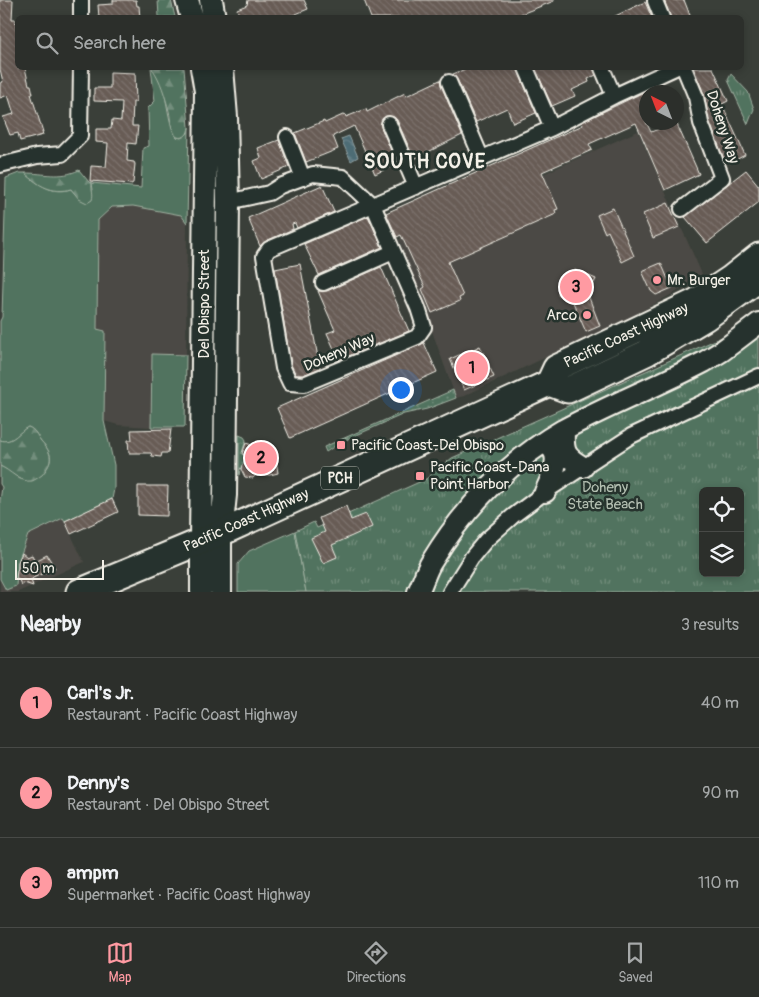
<!DOCTYPE html>
<meta charset="utf-8">
<style>
body{margin:0;font-family:Pangolin,sans-serif;background:#383b37;color:#f1f3f6}
.controls{position:absolute;right:15px;bottom:15px;display:grid;overflow:hidden;border-radius:8px;box-shadow:0 2px 8px #0003}
.controls button{width:45px;height:45px;display:grid;place-items:center;padding:0;border:0;border-bottom:1px solid #484a47;background:#2c2f2b;color:#f1f3f6;font:25px sans-serif}
.compass{position:absolute;left:639px;top:85px;width:45px;height:45px;border-radius:50%;background:#2c2f2b;box-shadow:0 2px 8px #0003;rotate:318deg}
.scale{position:absolute;left:15px;bottom:12px;width:89px;box-sizing:border-box;padding-left:5px;border:2px solid #f4f1e8;border-top:0;font-size:14px;line-height:18px;white-space:nowrap;color:#f4f1e8;-webkit-text-stroke:4px #26332d;paint-order:stroke}
.you{position:absolute;left:400px;top:389px;width:18px;height:18px;margin:-12px;border:4px solid #fff;border-radius:50%;background:#1a73e8;box-shadow:0 0 0 8px #1a73e833}
.badge{display:grid;place-items:center;width:32px;height:32px;border-radius:50%;background:#ff9aa2;color:#111;font-size:16px;font-weight:700}
.pin{position:absolute;translate:-50% -50%;border:2px solid #fff;box-shadow:0 1px 5px #0006}
.list{margin:0;padding:0;list-style:none}
h2{display:flex;justify-content:space-between;align-items:center;height:65px;margin:0;padding:0 20px;font-size:21px}
h2 small{font-size:16px;font-weight:400;color:#a6a9a9}
.list li{display:grid;grid-template-columns:32px 1fr auto;gap:15px;align-items:center;box-sizing:border-box;height:90px;padding:0 20px;border-top:1px solid #484a47}
.list b{display:block;font-size:19px;white-space:nowrap}
.list p{margin:0;font-size:16px;white-space:nowrap;color:#a6a9a9}
.list em{font-size:16px;font-style:normal;color:#a6a9a9}
.icon{flex:none;width:28px;height:28px;fill:none;stroke:currentColor;stroke-width:2;stroke-linecap:round;stroke-linejoin:round}
.map{position:relative;flex:none;width:759px;height:592px;overflow:hidden}
.search{position:absolute;background:#2c2f2b;box-shadow:0 2px 8px #0003;left:15px;right:15px;top:15px;height:55px;display:flex;align-items:center;gap:12px;box-sizing:border-box;padding:0 18px;border-radius:8px;color:#a6a9a9;font-size:19px}
.sheet{height:335px;background:#2c2f2b}
nav{display:flex;justify-content:space-around;align-items:center;box-sizing:border-box;height:70px;border-top:1px solid #484a47;background:#2c2f2b;font-size:14px;color:#a6a9a9}
nav a{display:grid;justify-items:center;gap:2px}
nav .on{color:#ff9aa2}
.map>svg:first-child{display:block}
</style>
<div class="map">
<svg width="759" height="592" viewBox="0 0 759 592">
<defs>
<pattern id="forest-firs" width="22" height="20" patternUnits="userSpaceOnUse" patternTransform="scale(1.25)"><rect width="22" height="20" fill="#51735e"/><path d="M5 1l3.5 6h-7zM16 11l3.5 6h-7z" fill="#738e7d"/></pattern>
<pattern id="park-tufts" width="24" height="20" patternUnits="userSpaceOnUse" patternTransform="scale(1.25)"><rect width="24" height="20" fill="#51735e"/><path d="M3 7l-1-3M5 7V3M7 7l1-3M15 17l-1-3M17 17v-4M19 17l1-3" fill="none" stroke="#738e7d"/></pattern>
<pattern id="garden-dots" width="8" height="8" patternUnits="userSpaceOnUse" patternTransform="scale(1.25)"><rect width="8" height="8" fill="#51735e"/><path d="M2 2h.1M6 6h.1" fill="none" stroke="#738e7d" stroke-width="1.8" stroke-linecap="round"/></pattern>
<pattern id="water-waves" width="16" height="10" patternUnits="userSpaceOnUse" patternTransform="scale(1.25)"><rect width="16" height="10" fill="#4e6c75"/><path d="M0 5q4-4 8 0t8 0" fill="none" stroke="#688189"/></pattern>
<pattern id="building-back-hatch" width="6" height="6" patternUnits="userSpaceOnUse" patternTransform="scale(1.25)"><rect width="6" height="6" fill="#675b55"/><path d="M-1 5l2 2M0 0l6 6M5-1l2 2" fill="none" stroke="#7d736d"/></pattern>
</defs>
<rect width="100%" height="100%" fill="#3a3f39"/>
<filter id="ink" filterUnits="userSpaceOnUse"><feTurbulence type="fractalNoise" baseFrequency=".02" numOctaves="2"/><feDisplacementMap in="SourceGraphic" scale="10" xChannelSelector="R" yChannelSelector="G"/><feConvolveMatrix kernelMatrix="1 2 1 2 8 2 1 2 1" color-interpolation-filters="sRGB"/></filter>
<g filter="url(#ink)">
<path fill="#4b4a44" d="M638,131L702,274L674,293L629,318L464,396L456,398L399,239Z
M133,206L181,215L187,223L186,355H152L151,427L118,425L104,421L105,331L97,329L98,220L112,207Z
M63,518L84,562L18,592H0V579L6,590L15,584L18,562L28,535Z"/>
<path fill="#51735e" stroke="#a2b2a3" d="M151,68C170,85 164,119 177,137L181,138L188,133L189,127L187,223L181,215L133,206L112,207L98,220L97,329L105,331L104,421L114,465V489L112,499L65,521L63,518L28,535L18,562L16,586L6,590L0,579V501L2,487L0,484V466L8,470L20,479L39,477C53,463 55,456 41,441C36,435 36,430 28,427C18,432 13,444 0,440V321L2,317L6,178L19,173H25C39,185 52,195 71,189L75,194L93,190L92,183L141,188L143,148L149,146L148,108L155,101Z
M152,354L186,355L185,427H151Z
M295,531L306,592H238V564L249,551Z"/>
<path fill="url(#forest-firs)" stroke="#a2b2a3" d="M158,0H171L175,17H159Z
M152,68H184L189,127C188,134 185,139 177,137C170,130 171,120 169,111C165,96 161,81 152,68Z
M79,170L89,182L92,183C91,189 94,193 92,200L87,203L79,199L71,189C52,194 39,186 25,173C45,173 60,179 79,170Z
M28,427C36,430 36,435 41,441C52,453 54,461 42,475C39,477 35,480 32,481C20,483 10,470 0,466V440C13,444 18,432 28,427Z"/>
<path fill="url(#park-tufts)" stroke="#a2b2a3" fill-rule="evenodd" d="M731,74L748,92L754,109L748,124L728,80Z
M759,315V592H306L295,531L314,522L317,528L426,479L452,458L742,328ZM703,491H740V573H703Z"/>
<path fill="url(#garden-dots)" stroke="#a2b2a3" d="M453,390L456,398L427,409L404,414L341,442L326,452L324,447Z
M239,435L244,437L246,440L242,453L244,455L246,462L240,469L239,475Z"/>
<path fill="url(#water-waves)" stroke="#90a1a3" d="M349,136L358,157L351,161L341,139Z"/>
<path fill="url(#building-back-hatch)" stroke="#f4f1e8" d="M0,0H13L12,19H15L18,41V68H25L29,85H31L33,94H31L43,132H42L43,135L20,141L18,133L10,135L3,117L14,114L8,95L0,98V83L3,82L0,69Z
M113,0H136L137,6H139L140,18H99L98,5L113,4Z
M248,0H304L308,9L286,18H240L237,9L247,5Z
M364,0H554V1L511,18H371Z
M664,0H684L691,18H671Z
M645,2L652,18H611Z
M468,68H517L536,113L513,123L507,108L476,122L457,79L453,74Z
M535,68H593L596,75L588,79L589,82L572,90L575,96L552,106Z
M693,68H713L728,101L722,104L745,155L730,163L728,160L725,162L709,121L704,94Z
M110,72L135,73L136,102H133L132,126H138L136,144L128,143L127,161L134,162L135,164L133,183L131,184L90,181L91,166L106,167L108,143L96,142V129H111L112,120L121,121L122,102L94,101V88H110Z
M440,80L441,85L462,135L414,159L397,120L394,117L386,116L382,119L381,127L397,164L375,174L354,126L333,136L338,149L306,162L295,133L324,121L325,123L345,114L346,117L366,109L367,112L405,93L406,96Z
M646,91V122L651,132L676,122L699,174L665,190L636,123L589,144L592,150L542,172L558,209L555,210L556,214L448,262L463,296L459,298L460,301L432,313L422,289L425,287L401,235L397,237L386,213L583,125L582,122Z
M279,140L289,167L261,179L254,161L261,158L258,148Z
M746,170L759,186V202L707,243L685,217Z
M322,185L334,212L297,228L295,223L292,224L293,229L266,241L260,246L248,218Z
M668,203L679,227L653,238L643,214Z
M613,208L634,256L622,262L608,231L605,233L597,215Z
M368,216L382,247L319,275L304,244Z
M661,263L672,288L656,295L651,291L642,271Z
M300,264L320,368L303,375H296L291,365L275,269Z
M381,267L409,331L339,360L327,333L335,330L318,291H327Z
M575,270L596,279L588,295L600,326L586,332L572,300L558,295L565,275Z
M424,343L437,372L290,438L277,408Z
M480,346L494,377L464,390L450,359Z
M171,429L168,453H162L161,457L152,456L151,453H129L128,440H132L131,430Z
M246,443L275,453L278,473L270,475L257,474L253,478L245,477L241,469L242,465L251,458L242,454Z
M138,486H168L167,516L138,515Z
M112,499L118,512L71,534L65,521Z
M346,506L351,520L366,514L372,527L332,545L337,557L323,563L311,538L325,532L319,518Z
M22,553L27,557L32,555L35,561L47,555L55,568L33,578L31,580L33,586L24,583L21,585L19,580L16,579L17,570L18,569V562Z"/>
<g fill="none" stroke-linecap="round" stroke-linejoin="round">
<g stroke="#f4f1e8" stroke-width="18">
<path id="street" d="M655,1L662,18
M81,18V0
M526,68L552,128
M602,68L614,96
M449,82L482,159
M389,124L416,187
M287,137L303,178
M0,165L37,156L62,154L80,136L81,68
M228,202L269,193L280,186L313,174L343,177L373,205L552,128L614,96L675,68
M373,205L418,308L424,327L417,337L304,384L290,383L283,368L264,256L269,249Z
M682,209L722,178L701,123L696,97L684,68
M323,283L393,252
M450,592L472,557L486,540L513,516L545,492L631,436L759,376"/>
</g>
<g stroke="#f4f1e8" stroke-width="24">
<path id="secondary" d="M564,433C563,453 566,457 583,467
M544,442C547,445 551,447 553,450C561,462 550,481 545,492
M201,592V541
M221,592V533
M418,592C423,582 426,570 432,561C464,508 509,461 563,430C609,405 658,386 704,362L722,351L759,323"/>
</g>
<g stroke="#f4f1e8" stroke-width="26">
<path id="primary" d="M187,0L192,18
M211,0L214,18
M221,533L225,495L228,202L226,117L222,68
M201,541L206,91L202,68"/>
</g>
<g stroke="#f4f1e8" stroke-width="29">
<path id="highway" d="M549,383L568,390L646,353L705,318L759,279
M79,592L221,533L549,383L556,368L697,301L730,279L759,256"/>
</g>
<use href="#street" stroke="#26332d" stroke-width="14"/>
<use href="#secondary" stroke="#26332d" stroke-width="20"/>
<use href="#primary" stroke="#26332d" stroke-width="22"/>
<use href="#highway" stroke="#26332d" stroke-width="25"/>
</g>
</g>
<g fill="#ff9aa2" stroke="#26332d" stroke-width="2">
<circle cx="657" cy="280" r="5"/>
<circle cx="587" cy="315" r="5"/>
<rect x="336" y="440" width="10" height="10" rx="2.5"/>
<rect x="415" y="471" width="10" height="10" rx="2.5"/>
</g>
<g text-anchor="middle" stroke-width="5" stroke-linejoin="round" paint-order="stroke">
<rect fill="#26332d" stroke="#b6b8b0" stroke-width="1" x="321" y="466.5" width="38" height="23" rx="4"/>
<g font-size="14" font-weight="bold" fill="#f4f1e8">
<text x="340" y="483">PCH</text>
</g>
<g font-size="15" fill="#f4f1e8" stroke="#26332d">
<text transform="translate(723 127) rotate(72)" y="5">Doheny Way</text>
<text transform="translate(204 304) rotate(-90)" y="5">Del Obispo Street</text>
<text transform="translate(626 335) rotate(-25)" y="5">Pacific Coast Highway</text>
<text transform="translate(339 352) rotate(-23)" y="5">Doheny Way</text>
<text transform="translate(246 520) rotate(-24)" y="5">Pacific Coast Highway</text>
</g>
<g font-size="15" fill="#f4f1e8" stroke="#26332d" text-anchor="start">
<text x="667" y="285">Mr. Burger</text>
<text x="577" y="320" text-anchor="end">Arco</text>
<text x="351" y="450">Pacific Coast-Del Obispo</text>
<text x="430" y="472">Pacific Coast-Dana<tspan x="430" dy="17">Point Harbor</tspan></text>
</g>
<g font-size="15" fill="#b3bfb1" stroke="#26332d">
<text x="605" y="492">Doheny<tspan x="605" dy="17">State Beach</tspan></text>
</g>
<g font-size="20" font-weight="bold" letter-spacing="1" fill="#f4f1e8" stroke="#26332d">
<text x="425" y="168">SOUTH COVE</text>
</g>
</g>
</svg>
<div class="controls">
<button><svg class="icon" aria-label="locate" viewBox="0 0 24 24"><circle cx="12" cy="12" r="6"/><path d="M12 2v4M12 18v4M2 12h4M18 12h4"/></svg></button>
<button><svg class="icon" aria-label="layers" viewBox="0 0 24 24"><path d="M12 4l9 5-9 5-9-5zM3 14l9 5 9-5"/></svg></button>
</div>
<svg class="compass" viewBox="-18 -18 36 36"><path d="M0-13l5 13h-10z" fill="#e53935"/><path d="M0 13l5-13h-10z" fill="#a6a9a9"/></svg>
<div class="scale">50 m</div>
<div class="you"></div>
<div class="pin badge" style="left:472px;top:368px">1</div>
<div class="pin badge" style="left:261px;top:458px">2</div>
<div class="pin badge" style="left:576px;top:287px">3</div>
<div class="search"><svg class="icon" aria-label="search" viewBox="0 0 24 24"><circle cx="10" cy="10" r="6"/><path d="M15 15l6 6"/></svg>Search here</div>
</div>
<section class="sheet">
<h2>Nearby<small>3 results</small></h2>
<ul class="list">
<li><span class="badge">1</span><div><b>Carl's Jr.</b><p>Restaurant · Pacific Coast Highway</p></div><em>40 m</em></li>
<li><span class="badge">2</span><div><b>Denny's</b><p>Restaurant · Del Obispo Street</p></div><em>90 m</em></li>
<li><span class="badge">3</span><div><b>ampm</b><p>Supermarket · Pacific Coast Highway</p></div><em>110 m</em></li>
</ul>
</section>
<nav>
<a class="on"><svg class="icon" aria-label="map" viewBox="0 0 24 24"><path d="M3 6l6-2 6 2 6-2v14l-6 2-6-2-6 2zM9 4v14M15 6v14"/></svg>Map</a>
<a><svg class="icon" aria-label="directions" viewBox="0 0 24 24"><path d="M12 3l9 9-9 9-9-9zM9 14v-3h6M13 9l2 2-2 2"/></svg>Directions</a>
<a><svg class="icon" aria-label="saved" viewBox="0 0 24 24"><path d="M7 4h10v16l-5-4-5 4z"/></svg>Saved</a>
</nav>
